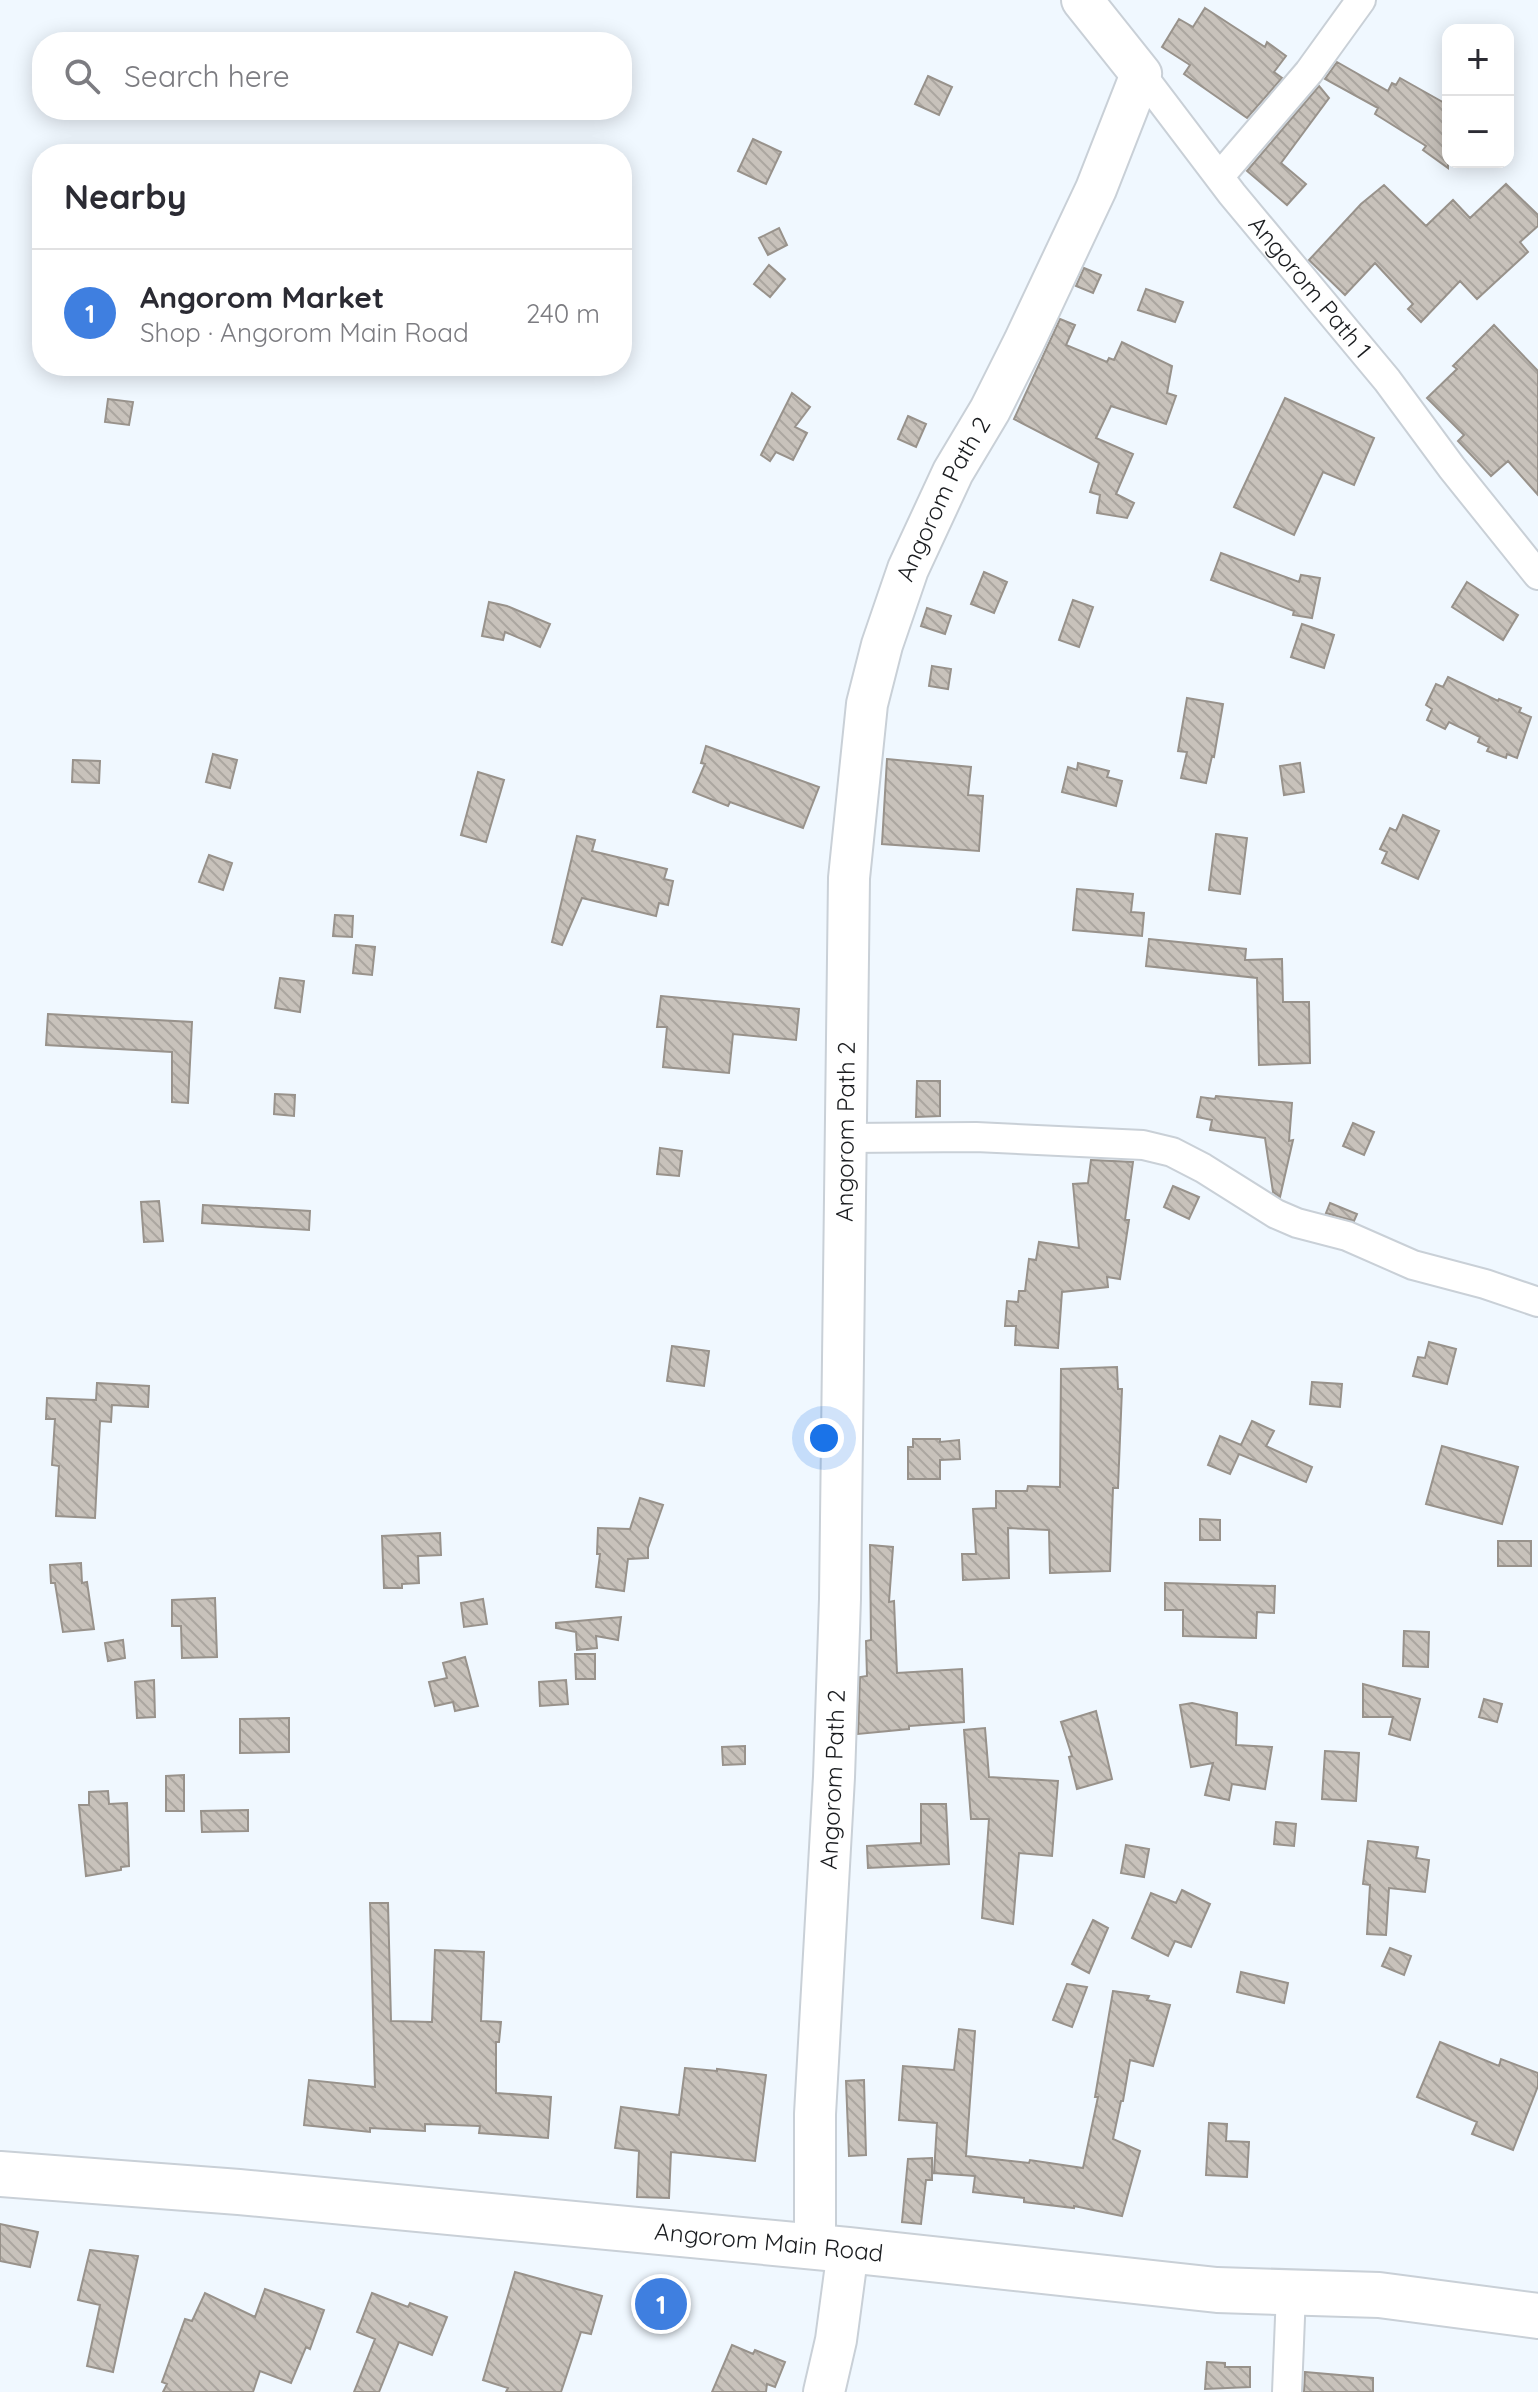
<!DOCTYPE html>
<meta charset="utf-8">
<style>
body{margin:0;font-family:Quicksand,sans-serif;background:#f2f2f3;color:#2b2b33}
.controls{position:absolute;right:24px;top:24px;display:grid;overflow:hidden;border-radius:16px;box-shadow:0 4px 20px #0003}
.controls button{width:72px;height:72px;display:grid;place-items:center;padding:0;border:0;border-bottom:2px solid #e1e1e2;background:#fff;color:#2b2b33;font:40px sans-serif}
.you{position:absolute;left:824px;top:1438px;width:28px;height:28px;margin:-20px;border:6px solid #fff;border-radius:50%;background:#1a73e8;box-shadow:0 0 0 12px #1a73e833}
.badge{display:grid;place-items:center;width:52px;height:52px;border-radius:50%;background:#7c3aed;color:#fff;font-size:26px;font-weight:700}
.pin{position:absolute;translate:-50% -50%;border:4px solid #fff;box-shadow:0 2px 8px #0006}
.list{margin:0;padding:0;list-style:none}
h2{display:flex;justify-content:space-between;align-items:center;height:104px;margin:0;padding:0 32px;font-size:34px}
h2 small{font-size:26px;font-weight:400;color:#7c7c81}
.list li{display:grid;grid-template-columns:52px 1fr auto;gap:24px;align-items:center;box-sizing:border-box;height:128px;padding:0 32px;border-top:2px solid #e1e1e2}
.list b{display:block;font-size:30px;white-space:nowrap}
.list p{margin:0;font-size:26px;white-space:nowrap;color:#7c7c81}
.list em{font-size:26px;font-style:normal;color:#7c7c81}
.icon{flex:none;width:44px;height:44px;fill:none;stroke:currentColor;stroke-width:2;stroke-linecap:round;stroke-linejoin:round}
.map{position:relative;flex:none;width:1538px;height:2392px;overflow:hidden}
.search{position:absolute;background:#fff;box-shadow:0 4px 20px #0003;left:32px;top:32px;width:600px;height:88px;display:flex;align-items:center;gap:20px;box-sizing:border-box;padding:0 28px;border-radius:32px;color:#7c7c81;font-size:30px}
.panel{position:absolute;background:#fff;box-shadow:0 4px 20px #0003;left:32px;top:144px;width:600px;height:232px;border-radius:32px}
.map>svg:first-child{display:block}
</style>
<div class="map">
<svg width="1538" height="2392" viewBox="0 0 1538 2392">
<defs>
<pattern id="building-back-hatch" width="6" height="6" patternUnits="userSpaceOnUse" patternTransform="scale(2)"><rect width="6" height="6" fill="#c8c2bb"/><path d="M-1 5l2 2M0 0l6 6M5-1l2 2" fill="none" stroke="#aba6a0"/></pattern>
</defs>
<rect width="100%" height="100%" fill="#f0f8ff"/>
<path fill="url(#building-back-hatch)" stroke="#98928b" stroke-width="2" d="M1205,8L1265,47L1267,42L1286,56L1274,72L1282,78L1247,118L1184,74L1190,65L1162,47L1179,19L1193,27Z
M1337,62L1388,91L1392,83L1396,85L1400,78L1448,105V168L1423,150L1426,146L1375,114L1378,108L1325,79Z
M928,76L952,87L939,115L915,104Z
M1319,86L1329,98L1281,163L1306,184L1287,205L1247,171Z
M753,139L781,152L766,184L738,171Z
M1506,184L1538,215V226L1520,242L1528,252L1477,299L1460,281L1421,322L1408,309L1413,304L1375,263L1345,295L1309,260L1361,204L1384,185L1426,226L1453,200L1470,218Z
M779,228L787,245L768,255L759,238Z
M769,265L785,279L770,297L754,284Z
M1084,268L1101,275L1093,293L1076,286Z
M1146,289L1183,302L1175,322L1138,310Z
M1060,319L1075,325L1066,345L1107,362L1109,358L1114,360L1122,342L1172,366L1167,393L1176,396L1166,424L1111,406L1096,438L1133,454L1116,494L1134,503L1127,518L1097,513L1100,495L1090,492L1099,463L1014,419Z
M1494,325L1538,371V495L1508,461L1491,476L1458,441L1464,435L1427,398L1457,369L1453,366Z
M792,393L810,407L795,427L807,433L793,460L776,452L770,461L761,455Z
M1285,398L1374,438L1354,485L1323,472L1294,535L1234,507Z
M108,399L133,402L129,425L105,422Z
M908,416L926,424L916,447L898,439Z
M1221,553L1299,582L1301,575L1320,578L1312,618L1293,615L1294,611L1211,580Z
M984,572L1007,582L994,613L971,604Z
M1467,582L1518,615L1503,640L1452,607Z
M1073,600L1093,607L1079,647L1059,640Z
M489,602L507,606L550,624L540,647L505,632L503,640L482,636Z
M927,608L951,616L945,634L921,626Z
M1302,624L1334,635L1324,668L1291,657Z
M932,666L951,669L948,689L929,686Z
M1448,677L1498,701L1499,699L1521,708L1519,712L1531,717L1517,758L1507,754L1506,758L1487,751L1489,747L1478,742L1480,737L1449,722L1445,729L1427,720L1432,709L1426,705L1436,684L1443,687Z
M1187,698L1223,704L1214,757L1212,756L1206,783L1181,778L1187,752L1178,751Z
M706,746L819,787L803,828L730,802L728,806L693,792L705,764L701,763Z
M213,754L237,760L230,788L206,782Z
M887,759L971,767L968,795L983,796L979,851L882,844Z
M73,760L100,761L99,783L72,782Z
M1078,763L1109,771L1107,777L1122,781L1116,806L1062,792L1068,767L1077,770Z
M1300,763L1304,792L1284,795L1280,766Z
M478,772L504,780L486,842L461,835Z
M1403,815L1439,831L1418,879L1382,863L1387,852L1380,849L1390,828L1396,831Z
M1216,834L1247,838L1240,894L1209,890Z
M577,836L595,840L592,851L667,869L664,879L673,881L668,905L659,903L656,916L582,898L562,945L552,942Z
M209,855L232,863L223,890L199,882Z
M1077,889L1133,894L1131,912L1144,913L1142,936L1073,930Z
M335,915L353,916L352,937L333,936Z
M1149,939L1246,949L1245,960L1282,959L1283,1002H1309L1310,1063L1259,1065L1257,978L1146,966Z
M356,945L375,947L372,975L353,973Z
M280,978L304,981L300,1012L275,1008Z
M661,996L799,1009L796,1040L733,1034L729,1073L663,1067L667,1027H657Z
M48,1014L192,1022L188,1103L172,1102V1052L46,1045Z
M917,1081H940V1116L916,1117Z
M275,1094L295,1095L294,1116L274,1114Z
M1216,1096L1292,1103L1289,1141L1293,1140L1280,1197L1273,1192L1265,1138L1210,1130L1212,1120L1197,1117L1201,1097L1215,1099Z
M1353,1123L1374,1132L1364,1155L1343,1146Z
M660,1148L682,1151L679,1176L657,1174Z
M1091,1160L1133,1162L1125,1220H1129L1120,1279L1107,1277L1108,1287L1062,1292L1058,1348L1015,1345L1016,1326H1005L1007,1301L1018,1302L1019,1291H1025L1029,1259L1036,1260L1039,1242L1079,1248L1073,1184L1088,1183Z
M1173,1186L1199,1197L1189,1219L1164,1207Z
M159,1201L163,1241L144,1242L141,1202Z
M1330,1203L1357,1214L1354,1221L1326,1213Z
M203,1205L310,1211L309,1230L202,1223Z
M1429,1342L1456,1349L1447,1384L1413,1376L1418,1357L1425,1358Z
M672,1346L709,1351L704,1386L667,1381Z
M1117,1367L1118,1389H1122L1118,1488H1113L1110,1571L1050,1573L1049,1530L1008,1528L1009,1578L963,1580L962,1554H976L973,1509L996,1508V1491H1027L1028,1486L1060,1487L1061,1369Z
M1312,1382L1342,1384L1340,1407L1310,1404Z
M97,1383L149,1386L148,1407L112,1405L111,1422L100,1421L95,1518L56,1516L59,1466L52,1465L55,1419H46L47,1398L96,1400Z
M1252,1421L1274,1431L1266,1446L1312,1467L1306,1482L1239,1454L1230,1474L1208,1465L1220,1436L1241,1445Z
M913,1439H940V1442L959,1440L960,1459L940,1460V1479H908V1447H913Z
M1442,1446L1518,1467L1502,1524L1426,1504Z
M640,1498L663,1505L648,1548V1558L628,1559L624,1591L596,1587L600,1554H597L598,1528L630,1529Z
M1200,1519L1220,1520V1540H1200Z
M440,1533L441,1555L418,1556L419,1583L402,1584V1588H384L382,1536Z
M1498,1541H1531V1566H1498Z
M870,1545L893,1547L889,1602L894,1601L897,1673L962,1669L964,1722L909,1726V1729L858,1734L860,1677L867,1676L866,1641L871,1640Z
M81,1563L82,1583L87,1582L94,1629L63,1632L55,1583H51L50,1565Z
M1165,1583L1275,1586L1274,1613L1257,1612L1256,1638L1183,1636V1610H1165Z
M215,1598L217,1657L182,1658L181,1626H172V1600Z
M483,1599L487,1624L464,1627L461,1603Z
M621,1617L618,1640L596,1636L597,1648L577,1650L576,1632L556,1628V1623Z
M1404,1631L1429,1632L1428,1667L1403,1666Z
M123,1640L125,1658L108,1661L105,1643Z
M575,1654H595V1679H576Z
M465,1657L478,1706L455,1711L453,1702L435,1706L429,1682L447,1678L443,1663Z
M154,1680L155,1717L137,1718L135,1682Z
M566,1680L568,1704L540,1706L539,1682Z
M1363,1684L1420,1699L1410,1740L1389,1734L1393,1717H1363Z
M1484,1699L1502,1704L1497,1722L1479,1717Z
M1192,1703L1237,1713L1236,1745L1272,1747L1265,1789L1232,1784L1229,1800L1205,1795L1213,1763L1191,1767L1180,1705Z
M1096,1711L1112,1779L1077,1789L1069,1757L1072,1756L1061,1722Z
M289,1718V1752L240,1753V1719Z
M985,1728L989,1777L1058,1781L1052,1856L1019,1853L1013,1924L982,1918L989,1819H971L964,1730Z
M745,1746V1764L723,1765L722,1747Z
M1325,1751L1359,1753L1356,1801L1322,1799Z
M184,1775V1811H166V1776Z
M108,1791L109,1804L127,1803L129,1866L121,1867V1870L86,1876L79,1805H89V1792Z
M921,1804H946L949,1864L868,1868L867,1846L921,1843Z
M248,1810V1831L202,1832L201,1811Z
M1276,1822L1296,1824L1294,1846L1274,1844Z
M1368,1841L1418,1847L1416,1858L1429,1860L1425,1892L1389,1888L1386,1935L1367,1934L1370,1885L1363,1884Z
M1126,1845L1149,1849L1144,1877L1121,1873Z
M1182,1890L1210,1904L1191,1947L1175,1941L1168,1956L1132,1938L1151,1893L1176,1903Z
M370,1903H388L391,2021L432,2022L435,1950L484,1952L481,2021L501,2022L499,2042H496V2093L551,2097L548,2138L479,2133L480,2126L425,2124V2131L370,2128V2132L304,2125L309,2080L375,2087Z
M1093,1920L1108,1928L1089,1973L1072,1964Z
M1390,1948L1411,1956L1404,1975L1382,1966Z
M1241,1972L1288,1983L1284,2003L1237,1992Z
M1067,1984L1087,1987L1072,2027L1053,2020Z
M1113,1991L1149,1996L1147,2000L1170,2005L1153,2066L1130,2060L1123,2101H1121L1113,2139L1140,2151L1122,2216L1074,2206V2208L1024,2202V2198L973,2192L975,2176L934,2173L937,2123L899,2120L903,2066L954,2070L959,2029L975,2031L966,2156L1029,2163L1030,2160L1083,2168L1098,2097H1095Z
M1440,2042L1499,2066L1501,2059L1538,2073V2086L1513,2150L1472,2134L1477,2122L1417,2097Z
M685,2068L717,2071V2069L766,2075L755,2161L671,2152L669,2198L637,2197L639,2151L615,2148L621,2107L679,2115Z
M864,2080L866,2155L849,2156L846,2081Z
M1209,2123L1227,2124L1226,2141L1249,2142L1247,2177L1206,2175Z
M932,2158V2180H926L921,2224L902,2222L908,2159Z
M0,2224L38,2232L30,2267L0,2261Z
M90,2250L138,2256L113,2372L87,2366L100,2305L78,2300Z
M515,2272L602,2296L591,2334L581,2332L561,2392H506L508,2388L483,2380Z
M265,2289L324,2310L310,2349L306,2347L291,2383L260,2371L253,2392H163L167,2384L162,2382L185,2319L192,2321L205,2293L255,2317Z
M372,2293L408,2307L410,2303L447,2317L432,2355L399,2342L379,2392H354L375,2339L357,2332Z
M732,2345L753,2354L755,2350L785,2362L775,2387L767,2384L766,2392H712Z
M1207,2362L1225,2363V2367H1250V2387L1205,2389Z
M1305,2372L1373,2378V2392H1304Z"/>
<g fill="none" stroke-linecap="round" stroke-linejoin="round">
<g stroke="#c9d0d7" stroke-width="32">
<g id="street">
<path id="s1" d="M1141,74L1232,194L1387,380L1452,468L1538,575"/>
<path d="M1220,176L1309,72L1361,0"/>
<path d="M847,1138L976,1137L1143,1145L1172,1152L1203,1168L1276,1214L1297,1223L1347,1236L1413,1265L1485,1284L1538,1302"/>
<path d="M1287,2392L1291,2293"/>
</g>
</g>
<g stroke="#c9d0d7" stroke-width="44">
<g id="secondary">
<path id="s2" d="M815,2247V2114L834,1777L840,1599L849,878L867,704L882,645L908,569L953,472L990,410L1024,342L1096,189L1141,74L1082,0"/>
<path d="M824,2392L836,2340L848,2250"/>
</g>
</g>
<g stroke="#c9d0d7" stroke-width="48">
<g id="highway">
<path id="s3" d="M0,2174L239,2192L848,2250L1217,2290L1379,2295L1538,2316"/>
</g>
</g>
<use href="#street" stroke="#fff" stroke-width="28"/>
<use href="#secondary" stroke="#fff" stroke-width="40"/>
<use href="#highway" stroke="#fff" stroke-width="44"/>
</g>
<g text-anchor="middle" stroke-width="6" stroke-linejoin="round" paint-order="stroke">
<g font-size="24" fill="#1a1c1f" stroke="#fff">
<text dy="8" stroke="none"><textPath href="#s1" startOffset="272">Angorom Path 1</textPath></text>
<text dy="8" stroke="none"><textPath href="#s2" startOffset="1764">Angorom Path 2</textPath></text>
<text dy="8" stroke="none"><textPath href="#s2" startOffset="1116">Angorom Path 2</textPath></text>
<text dy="8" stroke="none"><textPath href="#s2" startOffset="468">Angorom Path 2</textPath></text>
<text dy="8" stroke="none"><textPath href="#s3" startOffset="772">Angorom Main Road</textPath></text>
</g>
</g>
</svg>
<div class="controls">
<button>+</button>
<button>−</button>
</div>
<div class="you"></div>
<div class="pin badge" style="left:661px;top:2304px;background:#3f7fe0">1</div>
<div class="search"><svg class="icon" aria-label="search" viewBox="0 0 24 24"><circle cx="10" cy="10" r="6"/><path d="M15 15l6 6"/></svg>Search here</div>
<section class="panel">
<h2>Nearby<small></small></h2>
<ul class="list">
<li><span class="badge" style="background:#3f7fe0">1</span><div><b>Angorom Market</b><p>Shop · Angorom Main Road</p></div><em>240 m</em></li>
</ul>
</section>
</div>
